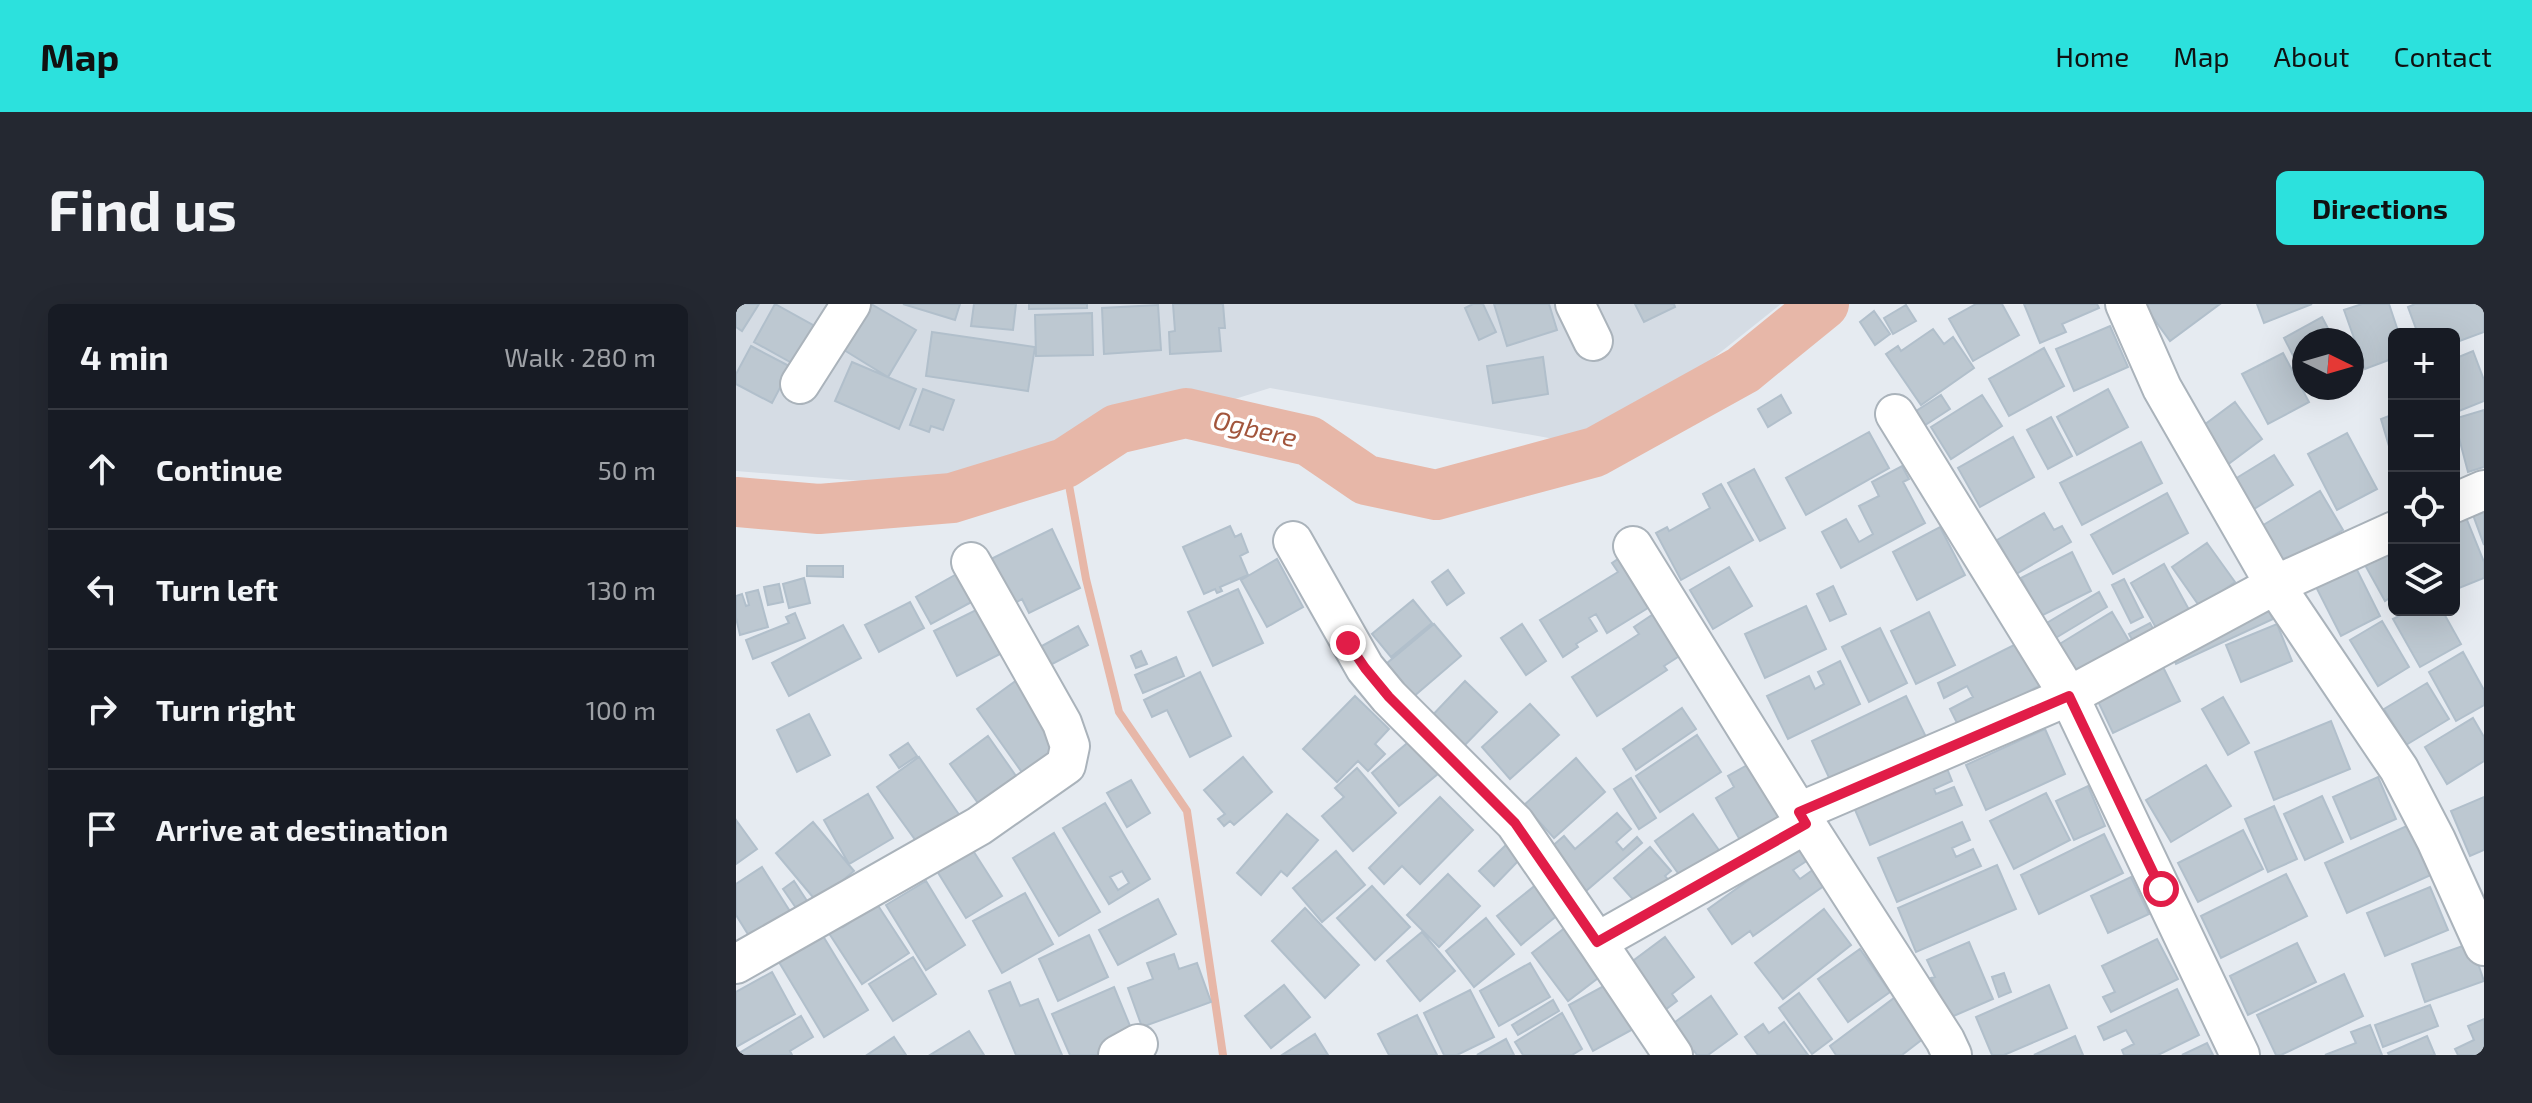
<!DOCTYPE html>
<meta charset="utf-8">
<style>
body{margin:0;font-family:"Exo 2",sans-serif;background:#242831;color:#f1f3f6}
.controls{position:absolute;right:24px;top:24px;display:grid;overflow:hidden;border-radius:12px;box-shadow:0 8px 32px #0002}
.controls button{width:72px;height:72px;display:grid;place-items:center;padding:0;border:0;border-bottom:2px solid #363941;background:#171b24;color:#f1f3f6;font:40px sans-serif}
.compass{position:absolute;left:1556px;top:24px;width:72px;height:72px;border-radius:50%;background:#171b24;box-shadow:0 8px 32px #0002;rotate:95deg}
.stop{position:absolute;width:24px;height:24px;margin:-18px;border:6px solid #e11d48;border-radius:50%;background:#fff}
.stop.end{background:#e11d48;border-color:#fff;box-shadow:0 2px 8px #0008}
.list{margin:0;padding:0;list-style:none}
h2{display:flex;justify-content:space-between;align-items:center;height:104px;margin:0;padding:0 32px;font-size:34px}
h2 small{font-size:26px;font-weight:400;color:#9ea1a6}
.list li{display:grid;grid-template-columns:52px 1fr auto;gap:24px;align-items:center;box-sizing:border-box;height:120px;padding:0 32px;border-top:2px solid #363941}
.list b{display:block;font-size:30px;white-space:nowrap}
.list em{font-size:26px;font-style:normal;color:#9ea1a6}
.icon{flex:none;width:44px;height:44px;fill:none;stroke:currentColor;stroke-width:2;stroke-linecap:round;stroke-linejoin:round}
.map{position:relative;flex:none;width:1748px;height:751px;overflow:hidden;border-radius:12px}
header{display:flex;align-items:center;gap:48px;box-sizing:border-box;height:112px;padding:0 40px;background:#2ce1dd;color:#111}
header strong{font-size:38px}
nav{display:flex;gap:44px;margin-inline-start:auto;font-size:28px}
.intro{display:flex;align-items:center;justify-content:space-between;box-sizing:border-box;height:192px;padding:0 48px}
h1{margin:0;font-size:56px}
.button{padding:20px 36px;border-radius:12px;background:#2ce1dd;color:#111;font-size:28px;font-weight:700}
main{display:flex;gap:48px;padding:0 48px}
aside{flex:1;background:#171b24;border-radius:12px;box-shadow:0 8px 32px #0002}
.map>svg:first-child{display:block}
</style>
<header>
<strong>Map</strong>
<nav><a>Home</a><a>Map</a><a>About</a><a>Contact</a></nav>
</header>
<div class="intro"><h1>Find us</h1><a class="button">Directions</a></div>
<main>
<aside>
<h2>4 min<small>Walk · 280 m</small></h2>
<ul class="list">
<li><svg class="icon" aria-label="ahead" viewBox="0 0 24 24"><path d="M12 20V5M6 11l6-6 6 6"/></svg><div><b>Continue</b></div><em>50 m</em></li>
<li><svg class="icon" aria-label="left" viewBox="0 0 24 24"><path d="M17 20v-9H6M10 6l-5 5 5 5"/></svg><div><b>Turn left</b></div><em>130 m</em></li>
<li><svg class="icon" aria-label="right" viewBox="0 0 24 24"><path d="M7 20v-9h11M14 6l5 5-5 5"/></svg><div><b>Turn right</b></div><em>100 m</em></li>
<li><svg class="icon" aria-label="arrive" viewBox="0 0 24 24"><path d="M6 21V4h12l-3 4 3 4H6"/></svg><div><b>Arrive at destination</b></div></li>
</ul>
</aside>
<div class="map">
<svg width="1748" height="751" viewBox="0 0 1748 751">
<rect width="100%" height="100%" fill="#e6ebf1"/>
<path fill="#d5dce4" d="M0,0H1045L971,59L835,138L534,84L214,184L0,167Z"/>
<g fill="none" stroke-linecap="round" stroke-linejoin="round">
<path stroke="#e7b7a8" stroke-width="8" d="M329,159L350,275L383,408L451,507L487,751"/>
<path stroke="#e7b7a8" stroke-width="50" d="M0,198L83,205L216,194L329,159L381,125L450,109L573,137L630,176L700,191L859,148L1007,66L1088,0"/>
</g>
<path fill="#bdc8d1" stroke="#b1bfcb" stroke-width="2" fill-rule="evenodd" d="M0,0H23L6,27L0,23Z
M39,0L84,25L63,63L18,38Z
M135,0L180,26L152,73L108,46Z
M167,0H224L219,16Z
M238,0H280L277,26L235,22Z
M293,0H351V4L293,5Z
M437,0H487L489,24H483L485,47L434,50L433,28L439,27Z
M737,0H747L760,28L743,36L729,4Z
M758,0H813L821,26L771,42Z
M899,0H938L939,3L908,18Z
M1240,0H1266L1283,31L1237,57L1213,15Z
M1288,0H1361L1363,4L1326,20L1330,28L1304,39Z
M1410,0H1484L1434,37L1408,1Z
M1521,0H1576L1528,19Z
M1626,0H1653L1663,30H1658V54L1629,65L1608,6Z
M1679,0H1748V28L1718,39V30H1682L1672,3Z
M422,1L425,46L368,50L366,4Z
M1170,1L1180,17L1157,30L1148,14Z
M1138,7L1154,30L1139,41L1124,18Z
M356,9L357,51L300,52L299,11Z
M1586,13L1598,36H1568V73L1548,34Z
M1374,22L1392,63L1338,87L1320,45Z
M1197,25L1208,40L1217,33L1238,64L1185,101L1150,50L1162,42L1165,47Z
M196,28L299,43L292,87L190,72Z
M15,42L55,63L36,99L0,80V70Z
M1308,44L1328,82L1273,112L1253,75Z
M1737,47L1748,76V97L1718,109V55Z
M1547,49L1573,98L1532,120L1506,70Z
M807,53L812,90L757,99L751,62Z
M116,58L180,85L163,125L99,97Z
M187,85L218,96L207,126L195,122L193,128L174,121Z
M1372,85L1392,123L1341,151L1321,113Z
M1045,91L1055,109L1032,123L1022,105Z
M1205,91L1214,105L1186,123L1177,109Z
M1246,91L1266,122L1215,155L1195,123Z
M1499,98L1526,135L1487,164L1460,127Z
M1748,106V163L1732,168L1718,115Z
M1658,110V159L1645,115Z
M1315,113L1336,152L1312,165L1291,126Z
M1133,128L1153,164L1070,211L1050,174Z
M1611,129L1641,185L1601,206L1572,150Z
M1277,133L1298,173L1244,203L1222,164Z
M1405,138L1426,179L1346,221L1324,179Z
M1538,151L1557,181L1518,205L1499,175Z
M1166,162L1173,175L1167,178L1189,219L1105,264L1086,228L1110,215L1123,238L1137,230L1123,202L1143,192L1136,178Z
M1018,165L1049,224L1024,237L992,179Z
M985,180L1017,236L945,276L920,229L931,223L933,227L974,204L967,190Z
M1584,187L1607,226L1547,262L1524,223Z
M1431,189L1452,229L1377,270L1355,231Z
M1748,195V241L1733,200Z
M1727,206L1748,258V274L1718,286V209Z
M1308,209L1318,226L1326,222L1335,238L1280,270L1261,236Z
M494,222L499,233L505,230L512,248L504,252L512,271L484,283L486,287L481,289L479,285L468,290L447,243Z
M1204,223L1229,271L1181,296L1157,248Z
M316,225L344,284L293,309L286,295L276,301L255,255Z
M1658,234V291L1649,297L1624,252Z
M1471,239L1499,278L1464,303L1436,263Z
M1336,248L1355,287L1305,312L1285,274Z
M541,255L567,303L531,323L505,276Z
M882,255L912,304L871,329L860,310L853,314L861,327L840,340L842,343L827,353L804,316L882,268L876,259Z
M1617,258L1644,312L1605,332L1578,279Z
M1428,260L1457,313L1424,331L1395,279Z
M71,262H107V273L71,272Z
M993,263L1016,302L977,325L954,286Z
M712,266L728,289L711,301L696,278Z
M226,267L241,295L195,320L180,293Z
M68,274L74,299L53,304L47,280Z
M1388,275L1407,313L1395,319L1376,281Z
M43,280L47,298L32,301L28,283Z
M1097,282L1110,310L1094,317L1081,290Z
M502,285L527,339L477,362L452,308Z
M22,286L32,323L4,331L0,314V292L6,290L10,302L13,301L10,289Z
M1363,288L1371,303L1318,335L1309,320Z
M677,296L696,319L655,353L636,330Z
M174,298L188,324L143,348L129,321Z
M1070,302L1090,345L1029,374L1009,330Z
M1531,303L1537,315L1440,360L1435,347Z
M242,305L264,350L221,372L198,327Z
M1675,306H1706L1725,340L1684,363L1657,315Z
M1193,308L1219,361L1180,380L1155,327Z
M1376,308L1400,349L1345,381L1322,341Z
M59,309L69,334L17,355L10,336L53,319L50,313Z
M919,309L945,351L928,362L931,366L861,412L836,373L903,330L898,323Z
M1646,317L1673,363L1642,382L1614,336Z
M1414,319L1425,340L1404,351L1393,330Z
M698,320L725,352L677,393L650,360Z
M786,320L810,357L790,371L765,334Z
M1541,320L1556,357L1505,378L1490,341Z
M107,321L125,354L53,392L36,359Z
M342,322L352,341L305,366L295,348Z
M1144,324L1171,379L1133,398L1106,343Z
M1286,337L1307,380L1223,423L1214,405L1237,393L1231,382L1208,394L1202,379Z
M405,347L411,360L400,364L395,352Z
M1727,348L1748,386V401L1720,417L1693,368Z
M440,353L448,372L407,389L399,371Z
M1104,357L1124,400L1052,435L1031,392L1073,372L1079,385L1088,380L1082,368Z
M1425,359L1444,397L1377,429L1359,391Z
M464,368L495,432L454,453L431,406L416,413L408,396Z
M281,376L330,446L290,474L241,405Z
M729,377L761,408L723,447L691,417Z
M1691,379L1713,415L1670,441L1648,405Z
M619,392L653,425L639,440L649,450L632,467L622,457L601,478L567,445Z
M1170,392L1191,435L1096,480L1076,437Z
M1487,393L1513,439L1492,451L1466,405Z
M794,400L823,431L774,475L746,443Z
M946,404L960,425L900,466L887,445Z
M73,410L94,451L61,468L41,426Z
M1737,414L1748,433V457L1711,480L1689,443Z
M1595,417L1614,465L1538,496L1519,448Z
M1309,425L1329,470L1250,506L1230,461Z
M961,431L985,468L924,508L900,472Z
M252,432L280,472L242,499L214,460Z
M676,435L703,469L663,502L636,469Z
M172,439L181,452L163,464L154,451Z
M183,453L224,512L183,541L141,483Z
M507,453L536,488L498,521L494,517L488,522L482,515L489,510L468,486Z
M840,454L869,488L818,534L788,501Z
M1013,460L1044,513L1004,536L980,494L998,483L992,472Z
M1470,461L1495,502L1435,538L1410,496Z
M1210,462L1216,477L1198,485L1200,490L1218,483L1226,501L1134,541L1117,501Z
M621,464L660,509L617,547L586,512L608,493L599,484Z
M1642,473L1660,515L1615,535L1597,493Z
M895,474L920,514L903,525L878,485Z
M395,476L414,509L391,523L371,489Z
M1352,482L1369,522L1338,536L1320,497Z
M1310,489L1334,536L1278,565L1254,517Z
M132,490L157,534L113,560L88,516Z
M1586,492L1607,538L1569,556L1548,510Z
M704,493L737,526L684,580L666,562L648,580L633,564Z
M1748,493V546L1734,552L1715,507Z
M369,499L414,575L373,600L327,524ZM386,567L393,579L382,586L374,573Z
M1538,502L1561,555L1532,568L1509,515Z
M881,509L895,525L880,538L887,546L901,533L906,539L850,587L814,544L828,532L839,545Z
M551,510L582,536L551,572L545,567L525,591L501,569Z
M957,510L990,556L952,583L919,537Z
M0,516L21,545L0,560Z
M77,518L118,567L81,598L40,549Z
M1226,518L1234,536L1216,544L1220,553L1237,545L1245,562L1161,598L1142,554Z
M1675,520L1697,570L1611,609L1589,559Z
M1507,526L1527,565L1462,598L1442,559Z
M318,529L364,608L323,632L277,554Z
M1368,530L1387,569L1303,610L1285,571Z
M771,540L785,554L758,582L743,567Z
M1062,541L1072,556L1057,566L1064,575L1081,563L1092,579L1017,632L1014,627L996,640L972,605Z
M914,543L935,567L929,572L938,583L909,609L878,574Z
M236,545L266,592L230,614L201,567Z
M600,547L629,581L586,618L557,584Z
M1261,561L1280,605L1180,648L1162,604Z
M26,563L55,609L15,635L0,611V580Z
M712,570L744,602L703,643L671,611Z
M1550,570L1571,612L1485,654L1465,612Z
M1395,573L1413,610L1372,629L1355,592Z
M806,576L829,605L785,641L761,612Z
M58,577L73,600L62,607L47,585Z
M190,577L229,641L190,666L150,601Z
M636,582L674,623L639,656L601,614Z
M1694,583L1712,626L1649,652L1631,609Z
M289,589L317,640L266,669L237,617Z
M422,595L440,630L382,661L363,626Z
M141,600L173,649L126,680L87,620L100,612L107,623Z
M569,604L623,661L589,694L536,637Z
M1088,605L1115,641L1047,695L1019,659Z
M750,614L778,650L738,683L710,647Z
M834,620L870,668L832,697L796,649Z
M686,628L719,667L684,697L651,657Z
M353,631L372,673L322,697L303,655Z
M87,632L132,706L88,733L43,658Z
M929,633L958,673L936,690L941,697L921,712L886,665Z
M1421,635L1442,675L1375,708L1367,693L1379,688L1366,662Z
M1233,638L1257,695L1213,714L1195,674L1199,673L1191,656Z
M1561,639L1580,678L1512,711L1494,672Z
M1735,639L1748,677L1689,698L1676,660Z
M1124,645L1154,688L1112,718L1082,675Z
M438,650L443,665L461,659L475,698L406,723L392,684L417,675L411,659Z
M177,653L200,690L157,717L133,680Z
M794,659L814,693L763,722L744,687Z
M36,668L59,710L0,743V688Z
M1268,669L1275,688L1263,693L1256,673Z
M1608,670L1627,712L1545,751H1540L1521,711Z
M274,678L284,702L302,695L326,751H280L253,687Z
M875,678L899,724L857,747L833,701Z
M548,681L574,713L535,744L509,712Z
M1313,681L1331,724L1268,751H1256L1240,713Z
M378,683L399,734L361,751H334L316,710Z
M1441,685L1463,731L1422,751H1388L1386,746L1398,740L1390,726L1368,736L1362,723Z
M734,686L758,733L721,751H708L688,709Z
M1063,689L1096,735L1076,750L1043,704Z
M975,692L1001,730L972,751H961L958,747L953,751L928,726Z
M1158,694L1188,734L1166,751H1100L1094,742Z
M817,696L823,707L782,731L776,721Z
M1694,701L1702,722L1647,743L1639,721Z
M826,709L846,745L836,751H787L779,738Z
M681,711L701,751H653L642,730Z
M65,712L77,733L54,747L56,751H0Z
M1748,715V751H1722L1719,745L1738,736L1732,722Z
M1048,718L1072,751H1022L1009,733L1027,720L1033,729Z
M1634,721L1646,751H1589L1620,739L1615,728Z
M233,727L248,751H194Z
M579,730L592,751H546Z
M1339,732L1347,751H1298Z
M1691,732L1699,751H1653L1652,749Z
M158,733L170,751H131Z
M770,735L778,751H741Z
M1471,739L1477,751H1446Z"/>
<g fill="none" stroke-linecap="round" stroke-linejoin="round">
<g stroke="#aab3bb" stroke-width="42">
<path id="minor" d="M839,0L857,37
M1389,0L1426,84L1539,281L1663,465L1700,536L1748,642
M64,80L115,0
M1159,110L1333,392L1504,751
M1718,199L1748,186
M557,237L629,364L653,393L779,519L861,638L1070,520
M897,242L1070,520L1209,736L1216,751
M1063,508L1333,392L1539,281L1658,227
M861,638L937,751
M0,660L243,522L330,461L334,442L326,419L235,258
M382,751L402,740"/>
</g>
<use href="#minor" stroke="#fff" stroke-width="38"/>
</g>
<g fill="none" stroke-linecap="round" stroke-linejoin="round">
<path stroke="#e11d48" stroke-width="10" d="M612,339L629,364L653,393L779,519L861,638L1070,520L1063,508L1333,392L1425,585"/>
</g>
<g text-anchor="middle" stroke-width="7" stroke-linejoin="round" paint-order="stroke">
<g font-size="26" font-style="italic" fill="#a2553c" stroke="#fff">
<text transform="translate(519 125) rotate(13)" y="9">Ogbere</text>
</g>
</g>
</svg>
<div class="controls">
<button>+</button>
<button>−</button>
<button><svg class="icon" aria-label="locate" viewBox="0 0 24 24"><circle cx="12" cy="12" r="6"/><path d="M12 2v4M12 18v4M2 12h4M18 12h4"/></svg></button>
<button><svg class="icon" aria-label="layers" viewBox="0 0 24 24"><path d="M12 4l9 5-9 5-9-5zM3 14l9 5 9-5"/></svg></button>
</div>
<svg class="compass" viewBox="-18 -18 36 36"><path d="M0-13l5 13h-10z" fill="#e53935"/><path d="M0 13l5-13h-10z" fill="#9ea1a6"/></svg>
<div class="stop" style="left:1425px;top:585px"></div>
<div class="stop end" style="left:612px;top:339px"></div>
</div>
</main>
